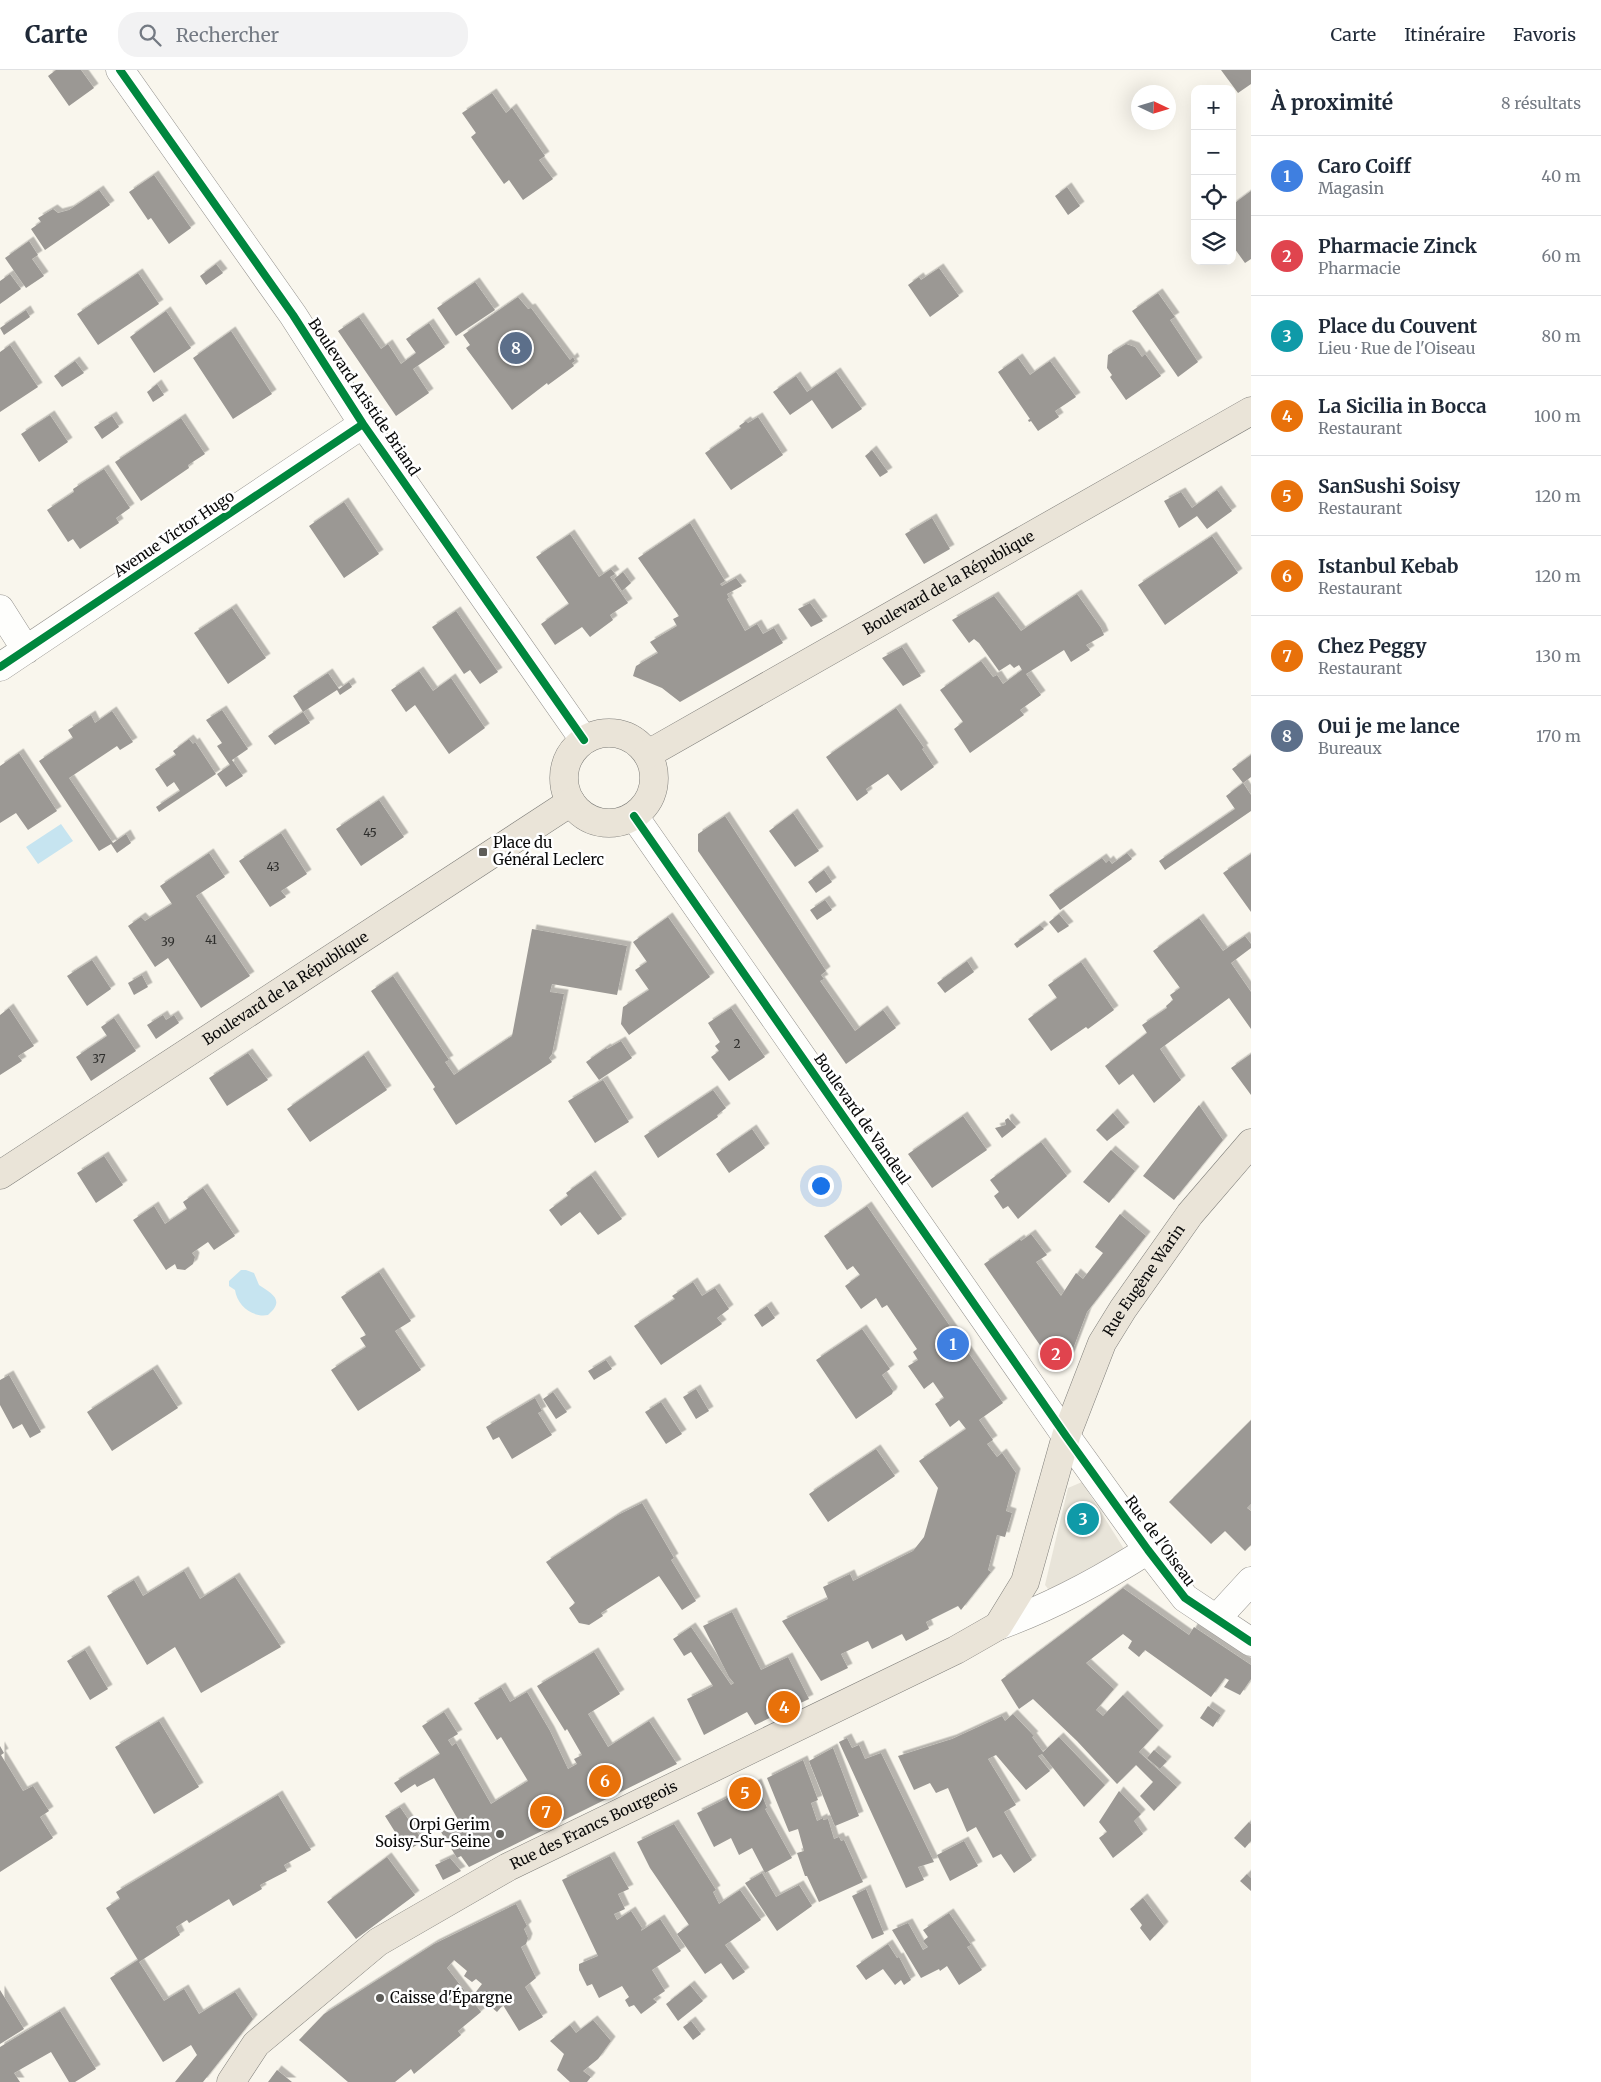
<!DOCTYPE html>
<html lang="fr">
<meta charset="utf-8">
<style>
body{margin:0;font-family:Merriweather,serif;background:#f2f2f3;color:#1f2937}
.controls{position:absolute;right:15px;top:15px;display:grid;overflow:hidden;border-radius:10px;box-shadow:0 5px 20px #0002}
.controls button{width:45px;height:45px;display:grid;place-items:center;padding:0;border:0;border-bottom:1px solid #e0e1e3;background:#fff;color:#1f2937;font:25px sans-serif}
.compass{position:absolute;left:1131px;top:15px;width:45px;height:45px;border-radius:50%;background:#fff;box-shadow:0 5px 20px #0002;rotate:94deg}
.you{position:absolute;left:820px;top:1115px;width:18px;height:18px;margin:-12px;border:4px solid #fff;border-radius:50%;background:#1a73e8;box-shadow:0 0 0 8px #1a73e833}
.badge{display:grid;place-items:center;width:32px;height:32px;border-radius:50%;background:#5e5d59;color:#fff;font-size:16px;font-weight:700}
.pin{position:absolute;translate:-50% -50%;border:2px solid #fff;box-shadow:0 1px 5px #0006}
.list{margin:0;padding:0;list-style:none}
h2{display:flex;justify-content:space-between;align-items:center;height:65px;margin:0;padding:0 20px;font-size:21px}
h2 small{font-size:16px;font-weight:400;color:#747a83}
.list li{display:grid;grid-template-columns:32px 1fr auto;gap:15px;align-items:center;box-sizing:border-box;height:80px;padding:0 20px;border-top:1px solid #e0e1e3}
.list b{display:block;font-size:19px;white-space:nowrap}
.list p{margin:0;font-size:16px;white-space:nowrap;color:#747a83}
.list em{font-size:16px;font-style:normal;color:#747a83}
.icon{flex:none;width:28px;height:28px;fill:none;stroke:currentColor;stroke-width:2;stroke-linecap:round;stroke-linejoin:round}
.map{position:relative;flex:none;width:1251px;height:2012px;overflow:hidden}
header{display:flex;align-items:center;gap:30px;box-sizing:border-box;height:70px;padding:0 25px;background:#fff;border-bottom:1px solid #e0e1e3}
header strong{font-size:24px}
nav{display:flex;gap:28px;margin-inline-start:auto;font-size:18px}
.search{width:350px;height:45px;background:#f2f2f3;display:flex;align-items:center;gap:12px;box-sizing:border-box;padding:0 18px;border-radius:20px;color:#747a83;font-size:19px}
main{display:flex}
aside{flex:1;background:#fff}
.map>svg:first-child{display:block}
</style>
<header>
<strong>Carte</strong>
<div class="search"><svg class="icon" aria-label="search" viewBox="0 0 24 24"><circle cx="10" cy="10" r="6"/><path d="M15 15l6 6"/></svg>Rechercher</div>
<nav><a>Carte</a><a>Itinéraire</a><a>Favoris</a></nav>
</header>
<main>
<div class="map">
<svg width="1251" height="2012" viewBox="0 0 1251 2012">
<defs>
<filter id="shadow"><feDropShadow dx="4.5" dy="-4.5" stdDeviation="0" flood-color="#0004"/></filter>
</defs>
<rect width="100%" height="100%" fill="#f9f6ed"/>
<path fill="#e8e4d9" d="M1082,1412L1124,1479L1049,1520L1045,1515L1068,1418Z"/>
<path fill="#c6e4f0" d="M61,754L73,771L38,794L26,777Z
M241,1200H246L254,1203L259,1215C271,1223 286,1230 268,1245C252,1248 237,1235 235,1220L229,1216V1211Z"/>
<path fill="#9b9894" filter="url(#shadow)" d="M56,0H81L94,18L69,36L48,6Z
M1221,0H1251V14L1238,23Z
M492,23L506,43L512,38L545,86L539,90L553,109L523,130L509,110L504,114L471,67L476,63L462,43Z
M154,105L191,158L169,174L151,148L148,150L129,122Z
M1067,117L1080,136L1068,145L1055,126Z
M99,120L110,135L45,180L31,159L41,152L38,148L53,139L58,143L69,140Z
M1251,121V189L1245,193L1232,175V135Z
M29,171L38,185L32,189L44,206L26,218L5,188Z
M216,194L223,203L206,215L200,206Z
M939,198L959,226L930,247L908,215L919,207L921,210Z
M138,203L159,234L98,275L77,244Z
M10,204L21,219L0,234V211Z
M475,212L495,240L456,266L437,238Z
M1158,223L1175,247L1170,250L1198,292L1178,307L1132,241Z
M518,227L528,239L531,238L570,290L573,287L575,291L572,293L574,296L548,315L547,313L512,340L466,278L470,275L463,265Z
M26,240L30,247L4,265L0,258Z
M166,241L191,278L154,303L130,267Z
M359,247L381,279L388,274L401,294L416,283L406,269L429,253L445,277L413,299L429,323L396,346L338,261Z
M231,261L272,324L233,349L193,288Z
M1126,274L1135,277L1142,287L1145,284L1161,306L1126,330L1110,307L1112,305L1107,298L1108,285Z
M10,275L38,317L0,342V282Z
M1018,288L1030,305L1050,291L1076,327L1055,341L1059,347L1038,361L1031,351L1029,352L1028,350L1030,349L998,302Z
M75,291L84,303L62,317L54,306Z
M836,302L862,339L832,359L812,330L790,345L773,322L796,306L807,322Z
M157,314L164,325L153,332L147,322Z
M50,345L68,372L39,392L21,364Z
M112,346L119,357L102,369L94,357Z
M758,347L783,385L731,420L705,383L741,358L739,356L746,351L748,353Z
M181,348L205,384L188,395L189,398L141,431L115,392Z
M872,380L888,402L880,407L865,386Z
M104,399L130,438L116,448L119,453L80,479L73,469L68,472L47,440L74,422L73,419Z
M1217,420L1232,441L1207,459L1197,446L1179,458L1164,431L1181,422L1192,438Z
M344,432L379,484L344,508L309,456Z
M932,448L950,479L924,494L905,464Z
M690,453L725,511L720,514L722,516L736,508L742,516L727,524L729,528L727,529L745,561L757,554L763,564L774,558L783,573L680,632L662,618L633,606L636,596L658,583L650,572L677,556L673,549L679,546L638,488Z
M570,464L599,507L611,499L615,504L610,507L628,533L610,545L613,550L590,567L582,557L555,575L541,554L569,534L536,487Z
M1212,466L1238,503L1165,555L1138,515Z
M623,502L631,513L622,521L614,509Z
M1077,524L1101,558L1104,565L1086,575L1090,580L1071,592L1064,580L1026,604L1041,625L1020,640L1024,645L970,683L954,659L963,652L940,620L981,591L993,607L997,605L1003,614L1022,600L1019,595L1014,598L1010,594L999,601L979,573L974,569L969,573L952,550L994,526L1021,561Z
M810,533L823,551L811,557L798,539Z
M232,538L266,588L228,614L194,563Z
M456,541L498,602L480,614L470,600L464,604L432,557Z
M902,577L921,606L903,616L882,588Z
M419,601L433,621L451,608L485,658L449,684L415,635L406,642L391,620Z
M328,603L339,619L349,612L352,617L340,625L337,620L303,642L293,626Z
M896,638L924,678L922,679L934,697L901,721L888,704L866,719L868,723L857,731L826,687Z
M222,640L248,679L232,690L243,706L226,717L217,704L230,695L217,676L222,673L206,650Z
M112,641L133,672L120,680L117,676L69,708L113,773L126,764L131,773L117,783L111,774L99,781L39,691L73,668L68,660L91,645L95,653Z
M303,642L310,653L275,675L268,666Z
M189,669L193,674L195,672L216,704L159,742L156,737L180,721L174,712L167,717L155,699L176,685L173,681Z
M19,683L57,741L28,760L16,743L0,753V696Z
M1251,685V707L1243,713L1251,725V741L1165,800L1159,791L1235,739L1226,726L1243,713L1232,699Z
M379,730L404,767L361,796L336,759Z
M793,743L819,781L795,797L769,761Z
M725,746L826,901L821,905L824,909L820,911L855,961L883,940L896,958L846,994L698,781V764Z
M281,763L307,804L281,821L286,827L270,837L239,791Z
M209,783L225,807L196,826L250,906L201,938L168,888L155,897L128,856L141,847L145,851L172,834L160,816Z
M1127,783L1132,789L1060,840L1049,825L1102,788L1106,793L1109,790L1112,794Z
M1251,784V842L1223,803Z
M824,800L832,812L816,823L808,812Z
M825,830L832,840L817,850L810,840Z
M1059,844L1069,856L1058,863L1049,852Z
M668,847L710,907L629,965L621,954L623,937L649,920L635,900L647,892L633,872Z
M1199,848L1223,881L1245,866L1251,874V878L1231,893L1251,922V959L1229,928L1160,979L1181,1010L1154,1033L1133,1004L1119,1015L1105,996L1147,963L1142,955L1167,938L1166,936L1173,930L1170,925L1180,918L1153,881Z
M1040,855L1044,859L1017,878L1014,874Z
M532,859L627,876L617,925L552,914L550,922L564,924L552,984L549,988L552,992L456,1055L433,1019L435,1017L371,921L393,906L449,990L445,992L454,1005L512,966Z
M92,890L111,919L87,936L67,906Z
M967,891L974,902L945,923L937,913Z
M1081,892L1114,940L1088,959L1086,957L1051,981L1028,949L1057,928L1048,915Z
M142,905L148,917L134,925L128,913Z
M9,938L34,976L18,986L22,991L0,1005V945Z
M731,938L765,987L729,1011L711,987L719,981L715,976L720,972L708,953Z
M163,945L166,950L174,945L179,953L156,969L147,955Z
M114,948L136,981L91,1011L76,987L107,966L101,957Z
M621,971L632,988L599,1010L586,992L606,978L607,979Z
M248,983L268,1010L227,1036L209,1008Z
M1251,984V1025L1231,998Z
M364,985L387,1020L310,1072L287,1039Z
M603,1010L629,1052L595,1073L568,1031Z
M713,1020L726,1038L717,1045L718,1047L658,1088L644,1066Z
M1199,1035L1223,1070L1174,1130L1143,1106Z
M1113,1043L1125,1057L1107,1071L1096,1060Z
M963,1046L987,1080L932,1118L908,1084Z
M1008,1048L1016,1057L1002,1068L995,1058L1006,1055L1005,1050Z
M752,1059L765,1078L729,1103L716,1084Z
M1041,1072L1067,1106L1018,1149L1008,1136L1003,1139L994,1126L999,1122L990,1110Z
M1111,1080L1135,1101L1109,1133L1083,1112Z
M104,1086L123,1115L96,1133L77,1103Z
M591,1105L622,1149L598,1165L580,1142L561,1156L549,1140L568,1126L566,1123Z
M203,1118L235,1166L214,1180L208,1172L192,1183L195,1187L193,1194L185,1200L177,1199L175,1194L166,1200L133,1150L154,1136L165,1154L187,1139L183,1132Z
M867,1136L1003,1333L979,1350L993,1370L987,1374L997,1387L1002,1383L1016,1403L1006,1441L1012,1443L1005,1467L997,1465L988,1500L991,1502L961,1540L958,1536L926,1552L929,1559L906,1571L902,1564L872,1579L868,1571L841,1584L848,1598L821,1611L782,1551L828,1529L823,1517L850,1504L853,1511L913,1481L924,1467L938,1418L919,1391L966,1359L959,1350L950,1357L935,1334L944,1328L933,1312L924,1319L908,1296L918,1290L913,1282L917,1279L887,1235L882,1238L876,1228L861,1239L845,1216L860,1205L853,1196L847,1200L824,1166Z
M1120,1144L1146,1166L1087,1242L1071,1284L1063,1298L1055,1297L984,1194L1020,1169L1021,1171L1031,1164L1047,1185L1036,1192L1061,1226L1076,1203L1083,1209L1103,1183L1095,1177Z
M379,1202L411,1251L395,1261L421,1300L358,1341L331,1300L366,1277L360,1268L366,1265L341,1227Z
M693,1212L702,1226L715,1218L729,1239L717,1248L722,1254L661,1295L634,1256L675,1229L672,1226Z
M767,1236L775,1248L762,1257L754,1245Z
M862,1259L890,1299L882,1305L893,1321L892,1324L856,1349L816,1290Z
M606,1290L612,1299L594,1310L588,1301Z
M153,1299L178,1338L112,1381L87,1342Z
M9,1305L41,1362L30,1368L22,1354L13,1359L0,1335V1310Z
M696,1319L709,1341L696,1349L683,1327Z
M553,1322L567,1342L556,1349L543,1329Z
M535,1328L542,1341L538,1343L552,1365L512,1389L499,1367L493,1370L486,1357Z
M661,1332L682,1364L666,1374L645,1342Z
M1251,1350V1434L1247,1438L1251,1441V1475L1245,1481L1225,1461L1211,1474L1169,1432Z
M876,1379L895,1406L828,1452L809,1424Z
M642,1433L674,1488L671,1490L696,1531L682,1540L659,1506L601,1543L603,1546L589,1555L579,1553L569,1538L575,1533L546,1492L618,1445Z
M184,1501L200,1529L235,1507L281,1577L201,1623L175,1577L147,1595L107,1526L134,1510L143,1526Z
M1123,1518L1189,1565L1194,1557L1251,1595V1609L1240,1625L1224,1617L1229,1610L1225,1608L1211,1627L1145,1580L1139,1587L1128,1578L1132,1571L1123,1564L1086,1593L1114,1619L1096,1640L1103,1646L1123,1625L1159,1660L1139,1682L1177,1717L1154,1741L1140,1726L1153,1712L1136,1695L1117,1714L1077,1671L1033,1629L1019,1639L1001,1610Z
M732,1542L761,1600L788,1587L809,1629L755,1655L747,1642L704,1665L687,1629L713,1616L691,1582L684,1586L673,1569L691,1557L731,1615L734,1613L729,1607L703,1556Z
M85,1580L108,1619L90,1630L67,1591Z
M594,1582L620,1624L588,1644L608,1677L649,1651L677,1694L469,1797L461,1786L457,1788L441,1762L460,1753L434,1708L417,1717L415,1714L401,1723L394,1713L440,1684L422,1656L444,1642L458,1664L448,1670L452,1676L456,1673L491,1734L528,1711L501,1667L497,1670L474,1633L501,1617L510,1632L527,1622L550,1661L568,1699L577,1694L574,1689L582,1685L567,1659L565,1661L537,1616Z
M1208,1636L1221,1645L1213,1657L1200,1648Z
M1013,1644L1034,1666L1032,1667L1043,1682L1059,1667L1105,1715L1084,1737L1042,1684L1038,1686L1050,1701L1026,1720L996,1685L988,1689L1016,1735L1004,1742L1032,1790L1014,1803L1001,1784L993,1788L976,1757L967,1762L948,1718L936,1723L930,1713L914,1720L898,1686L952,1669L1002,1646L1005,1651Z
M159,1651L199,1717L154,1744L115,1677Z
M847,1668L852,1678L859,1675L865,1689L881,1683L933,1790L934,1792L918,1797L924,1810L906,1818L839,1672Z
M0,1676L4,1683L1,1685L23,1721L33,1716L49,1741L40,1747L53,1768L0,1802Z
M833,1678L859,1746L835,1756L809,1691Z
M1154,1680L1167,1691L1160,1699L1147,1688Z
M803,1690L818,1730L811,1733L817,1751L823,1748V1750L828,1749L834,1769L839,1767L841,1771L844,1770L863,1812L819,1832L807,1806H805L797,1783L804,1781L798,1759L789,1762L767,1708Z
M757,1713L767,1738L765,1739L792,1788L765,1803L752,1778L739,1785L731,1768L714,1777L697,1743Z
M1119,1721L1141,1744L1134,1751L1143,1764L1113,1788L1099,1768L1107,1762L1099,1752Z
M278,1725L311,1780L284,1795L287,1801L260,1815L262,1819L233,1836L229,1829L189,1853L187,1850L176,1857L180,1865L139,1892L164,1931L184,1919L199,1944L235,1922L253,1949L203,2012H175L197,1985L191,1975L163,1992L110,1908L138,1890L106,1838L120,1829L116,1822Z
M400,1737L423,1771L407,1781L385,1746Z
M1249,1752L1251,1754V1771L1245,1778L1234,1768Z
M674,1754L716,1820L713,1822L719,1834L740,1820L761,1850L725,1875L745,1902L733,1910L721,1893L705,1904L677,1864L689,1855L650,1798L637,1772Z
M964,1771L978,1796L950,1811L937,1785Z
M610,1786L629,1819L618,1824L625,1839L614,1844L617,1850L631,1841L642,1858L641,1861L660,1849L681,1881L652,1900L665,1921L653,1929L657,1932L641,1944L634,1935L629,1937L625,1930L629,1927L622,1916L599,1928L592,1914L587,1916L579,1900V1894L598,1886L562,1810Z
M387,1787L415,1825L356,1869L327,1832Z
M450,1788L461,1801L443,1810L435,1795Z
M762,1803L776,1827L799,1815L812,1836L777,1861L745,1813Z
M1247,1804L1251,1808V1821L1240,1811Z
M866,1819L884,1864L872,1869L852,1826Z
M1143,1828L1164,1856L1150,1871L1140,1858L1142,1855L1130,1839Z
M516,1834L527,1856L524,1859L528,1868L526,1874L521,1877L536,1908L525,1917L543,1947L519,1961L503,1935L497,1942L475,1923L482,1914L476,1909L472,1912L464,1906L467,1901L454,1890L447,1898L481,1942L458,1961L461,1965L414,2004L411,1999L395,2012H348L299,1970L324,1944L434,1874Z
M949,1843L971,1875L967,1877L982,1900L959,1915L947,1896L940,1901L939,1899L921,1908L892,1860L908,1853L923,1880L928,1877L923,1871L928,1867L923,1860Z
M888,1874L897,1888L899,1887L911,1910L904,1915L901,1910L895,1915L883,1899L866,1910L856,1896Z
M690,1915L703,1931L678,1951L666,1934Z
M0,1920L24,1959L0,1974Z
M60,1941L96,1999L75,2012H69L51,1982L14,2003L20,2012H0V1977Z
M593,1950L611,1971L598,1989L583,2001L591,2007L587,2012H570L557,2000L564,1984L550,1971L570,1955L576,1963Z
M691,1951L701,1964L693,1970L683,1957Z
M277,2000L292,2012H268Z"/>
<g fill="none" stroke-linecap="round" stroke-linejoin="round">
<g stroke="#92908c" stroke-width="29">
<path id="street" d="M120,0L293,245L363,354L584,670
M0,539L26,580
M0,597L363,354
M634,746L1066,1366L1148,1480L1185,1528L1251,1572
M1217,1548L1251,1511
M998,1556C1051,1537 1101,1510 1148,1480"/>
</g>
<g stroke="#7f7e7a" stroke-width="29">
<g id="primary">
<circle cx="609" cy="708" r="45"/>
<path id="s1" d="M648,684L1251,341"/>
<path id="s2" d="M0,1105L571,732"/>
<path id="s3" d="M231,2012L256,1974L378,1872L508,1797L956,1580L998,1556L1025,1512L1066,1366L1102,1273L1123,1239L1190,1144L1251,1073"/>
</g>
</g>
<use href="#street" stroke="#fefefc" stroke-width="28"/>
<use href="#primary" stroke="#eae4d8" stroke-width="28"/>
<g stroke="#fff" stroke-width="11">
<path id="cycleway" d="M120,0L293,245L363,354L584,670
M0,597L363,354
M634,746L1066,1366L1148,1480L1185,1528L1251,1572"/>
</g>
<use href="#cycleway" stroke="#00873e" stroke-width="8"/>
</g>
<g fill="#5e5d59" stroke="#fff" stroke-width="2">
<rect x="478" y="777" width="10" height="10" rx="2.5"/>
<circle cx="500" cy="1764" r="5"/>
<circle cx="380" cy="1928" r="5"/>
</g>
<g text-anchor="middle" stroke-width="5" stroke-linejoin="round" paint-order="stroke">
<g font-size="12" fill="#2e2e2c">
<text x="370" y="767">45</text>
<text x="273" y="801">43</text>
<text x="211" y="874">41</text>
<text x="168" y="876">39</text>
<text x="737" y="978">2</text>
<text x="99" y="993">37</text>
</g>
<g font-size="15" fill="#0a0a0a" stroke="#fff">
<text transform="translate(364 327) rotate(56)" y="5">Boulevard Aristide Briand</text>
<text transform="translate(174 464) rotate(-34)" y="5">Avenue Victor Hugo</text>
<text dy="5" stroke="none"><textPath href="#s1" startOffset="346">Boulevard de la République</textPath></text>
<text dy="5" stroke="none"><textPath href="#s2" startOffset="341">Boulevard de la République</textPath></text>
<text transform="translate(862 1049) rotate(55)" y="5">Boulevard de Vandeul</text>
<text dy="5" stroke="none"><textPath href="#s3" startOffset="1279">Rue Eugène Warin</textPath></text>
<text transform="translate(1160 1471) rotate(54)" y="5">Rue de l'Oiseau</text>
<text dy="5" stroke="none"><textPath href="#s3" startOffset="450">Rue des Francs Bourgeois</textPath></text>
</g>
<g font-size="15" fill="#0a0a0a" stroke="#fff" text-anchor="start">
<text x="493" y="778">Place du<tspan x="493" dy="17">Général Leclerc</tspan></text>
<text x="490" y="1760" text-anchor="end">Orpi Gerim<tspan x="490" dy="17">Soisy-Sur-Seine</tspan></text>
<text x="390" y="1933">Caisse d'Épargne</text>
</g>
</g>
</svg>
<div class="controls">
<button>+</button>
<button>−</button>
<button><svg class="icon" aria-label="locate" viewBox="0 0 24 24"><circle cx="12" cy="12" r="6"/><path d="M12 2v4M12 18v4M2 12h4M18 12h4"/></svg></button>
<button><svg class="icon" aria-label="layers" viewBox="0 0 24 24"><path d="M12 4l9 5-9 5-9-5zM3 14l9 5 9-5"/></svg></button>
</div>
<svg class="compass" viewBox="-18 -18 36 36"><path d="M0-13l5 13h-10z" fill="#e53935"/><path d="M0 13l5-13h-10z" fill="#747a83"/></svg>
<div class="you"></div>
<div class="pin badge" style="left:953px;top:1274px;background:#3f7fe0">1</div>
<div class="pin badge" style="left:1056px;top:1284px;background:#e0444e">2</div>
<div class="pin badge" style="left:1083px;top:1449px;background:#0f9aa8">3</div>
<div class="pin badge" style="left:784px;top:1637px;background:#e8710a">4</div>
<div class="pin badge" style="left:745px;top:1723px;background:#e8710a">5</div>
<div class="pin badge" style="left:605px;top:1711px;background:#e8710a">6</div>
<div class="pin badge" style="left:546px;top:1742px;background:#e8710a">7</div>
<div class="pin badge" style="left:516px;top:278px;background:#5c6f8a">8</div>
</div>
<aside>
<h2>À proximité<small>8 résultats</small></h2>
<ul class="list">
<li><span class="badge" style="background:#3f7fe0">1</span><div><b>Caro Coiff</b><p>Magasin</p></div><em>40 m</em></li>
<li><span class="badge" style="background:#e0444e">2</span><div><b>Pharmacie Zinck</b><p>Pharmacie</p></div><em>60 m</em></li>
<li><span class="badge" style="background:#0f9aa8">3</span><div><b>Place du Couvent</b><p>Lieu · Rue de l'Oiseau</p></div><em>80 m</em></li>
<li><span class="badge" style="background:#e8710a">4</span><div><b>La Sicilia in Bocca</b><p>Restaurant</p></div><em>100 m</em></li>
<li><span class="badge" style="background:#e8710a">5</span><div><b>SanSushi Soisy</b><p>Restaurant</p></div><em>120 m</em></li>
<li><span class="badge" style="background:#e8710a">6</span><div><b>Istanbul Kebab</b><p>Restaurant</p></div><em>120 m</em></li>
<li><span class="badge" style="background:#e8710a">7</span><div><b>Chez Peggy</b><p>Restaurant</p></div><em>130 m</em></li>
<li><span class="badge" style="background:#5c6f8a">8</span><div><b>Oui je me lance</b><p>Bureaux</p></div><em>170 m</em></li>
</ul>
</aside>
</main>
